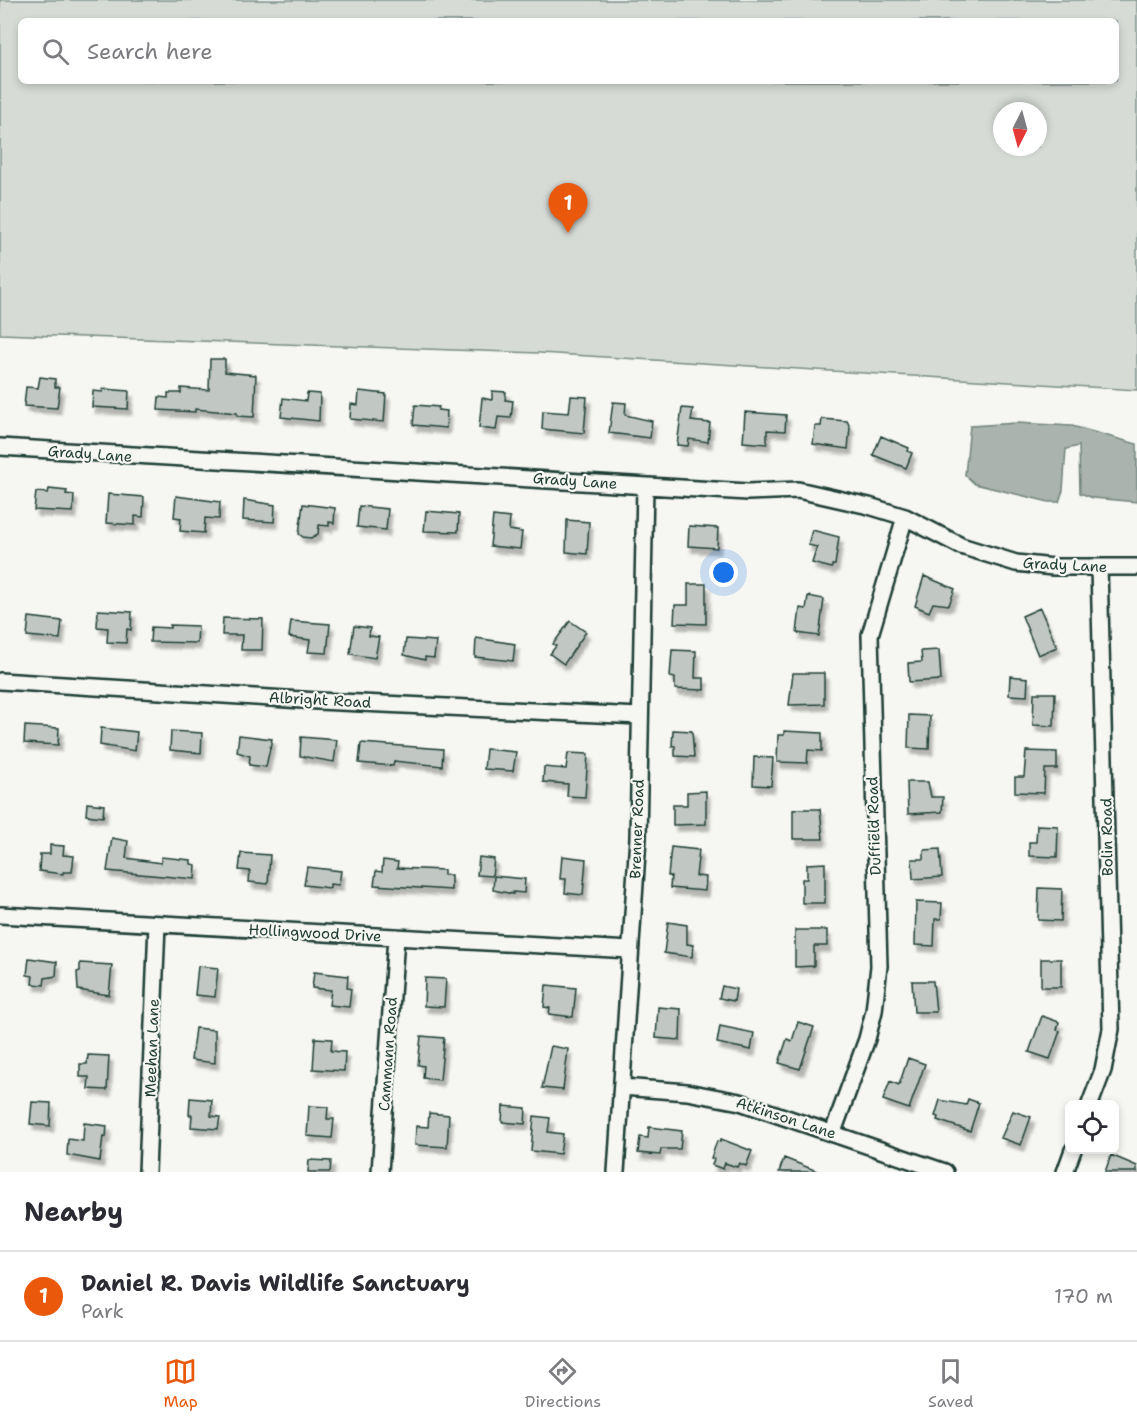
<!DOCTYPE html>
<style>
body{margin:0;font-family:"Shantell Sans",sans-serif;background:#f7f7f7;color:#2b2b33}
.controls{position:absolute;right:18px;bottom:18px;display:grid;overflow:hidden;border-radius:9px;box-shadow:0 3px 9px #0003}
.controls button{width:54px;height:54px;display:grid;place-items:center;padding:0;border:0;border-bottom:2px solid #e1e1e2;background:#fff;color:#2b2b33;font:30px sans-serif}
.compass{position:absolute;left:993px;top:102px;width:54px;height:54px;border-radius:50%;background:#fff;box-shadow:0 3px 9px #0003;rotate:186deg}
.you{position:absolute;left:724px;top:573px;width:21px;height:21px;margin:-15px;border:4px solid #fff;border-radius:50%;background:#1a73e8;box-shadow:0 0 0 9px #1a73e833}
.badge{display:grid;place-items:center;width:39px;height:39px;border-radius:50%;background:#ea580c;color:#fff;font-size:20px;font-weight:700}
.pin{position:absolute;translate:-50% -50px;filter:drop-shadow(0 2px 3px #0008)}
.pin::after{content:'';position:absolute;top:32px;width:21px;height:18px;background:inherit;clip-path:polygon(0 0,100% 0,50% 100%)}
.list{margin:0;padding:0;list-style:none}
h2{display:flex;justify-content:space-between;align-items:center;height:78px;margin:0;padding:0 24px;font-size:26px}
h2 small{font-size:20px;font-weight:400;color:#7c7c81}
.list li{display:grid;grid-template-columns:39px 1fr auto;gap:18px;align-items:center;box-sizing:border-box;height:90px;padding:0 24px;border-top:2px solid #e1e1e2}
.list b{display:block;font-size:22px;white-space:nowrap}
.list p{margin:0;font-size:20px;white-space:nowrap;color:#7c7c81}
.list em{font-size:20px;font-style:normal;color:#7c7c81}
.icon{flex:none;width:33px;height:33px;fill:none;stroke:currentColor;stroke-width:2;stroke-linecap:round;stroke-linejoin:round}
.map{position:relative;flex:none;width:1137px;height:1172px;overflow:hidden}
.search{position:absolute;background:#fff;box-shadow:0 3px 9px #0003;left:18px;right:18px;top:18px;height:66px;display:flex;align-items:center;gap:15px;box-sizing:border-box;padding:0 21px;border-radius:9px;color:#7c7c81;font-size:22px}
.sheet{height:168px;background:#fff}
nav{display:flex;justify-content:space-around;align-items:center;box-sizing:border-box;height:84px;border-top:2px solid #e1e1e2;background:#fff;font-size:16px;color:#7c7c81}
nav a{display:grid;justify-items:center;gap:3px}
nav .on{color:#ea580c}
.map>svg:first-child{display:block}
</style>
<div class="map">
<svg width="1137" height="1172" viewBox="0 0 1137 1172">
<defs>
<filter id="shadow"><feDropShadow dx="3.5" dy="6" stdDeviation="1.5" flood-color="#0004"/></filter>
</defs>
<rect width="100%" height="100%" fill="#f6f6f2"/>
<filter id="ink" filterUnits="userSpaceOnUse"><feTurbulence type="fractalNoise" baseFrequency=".0167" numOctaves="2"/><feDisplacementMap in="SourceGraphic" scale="12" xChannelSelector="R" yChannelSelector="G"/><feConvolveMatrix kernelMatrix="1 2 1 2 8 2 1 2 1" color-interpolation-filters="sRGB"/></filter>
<g filter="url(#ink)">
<path fill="#d6dbd6" stroke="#7a8c85" stroke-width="1.5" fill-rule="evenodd" d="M0,0H1137V390L540,353L0,334ZM21,21H1116V81H21ZM1002,111H1038V147H1002Z"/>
<path fill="#aab3ae" stroke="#72847d" stroke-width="1.5" d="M1017,423L1072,426L1137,444V502L1093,498L1080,493L1079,446L1066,449L1063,490L1059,502H1049L975,484L965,475L970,426Z"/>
<path fill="#c1c8c3" stroke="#1f3d34" stroke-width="1.5" filter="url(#shadow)" d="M210,359H225V372L256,375L254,417L237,416V413L195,409V412L158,410L159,397L168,398V393H181V388L209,390Z
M40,377L55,379V387H60L57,408L24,406L26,387L38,388Z
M103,389L129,391L128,409L92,407L93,391L103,392Z
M359,391L386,394L384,422L350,419L351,404L358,405Z
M492,391L506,392L505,400L513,401L511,418L498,417L496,430L479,428L482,398L492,400Z
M307,393L320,394L319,421L281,417L283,398L306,401Z
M571,396L587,397L584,433L542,429L543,411L569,413Z
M613,402L626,403L625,415L652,421L650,438L609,433Z
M415,405L439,407L438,410L447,411L446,428L413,425Z
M682,408L693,409L691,421L710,423L708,442L689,439L688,446L677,445Z
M745,412L786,415L785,431L767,430V444L743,442Z
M822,419L847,421L850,427L848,449L813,444L815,426H821Z
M881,436L909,448L908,451L912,453L906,468L873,455Z
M49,489L67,491L66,494L74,495L73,512L34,510L36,492L48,493Z
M108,494L144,497L143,517L135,516V525L106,523Z
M176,496L220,502L219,519L205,518L204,533L180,531L181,518L174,517Z
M244,500L275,505L274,522L243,520Z
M303,504L335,508L334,523L329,522V526L319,525L318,534L311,538L303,537L299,534Z
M359,506L388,509L386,530L357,527Z
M426,511L459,514L458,532L424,531Z
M493,516L510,518L509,530L522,532L520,549L490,546Z
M567,520L589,522L587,554L566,552Z
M689,526L718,528L717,548L688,546Z
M812,530L839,537L835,565H832V568L812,563L817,547L808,545Z
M924,576L955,589L949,605L933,603L929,612L915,606Z
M688,584H706V624L674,623L675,605H688Z
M808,596L824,599L819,636L797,633L800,608L806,609Z
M1040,608L1057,647L1038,655L1022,616Z
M98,610L132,612L131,630L127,629L126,643L107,642L108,628L97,627Z
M29,617L62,621L60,639L27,636Z
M223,618L263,619L262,650H241L242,635H222Z
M291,621L330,624L327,653L308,652L310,640L289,637Z
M570,621L586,632L564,664L550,654L556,646L553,644Z
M170,625L198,626L197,643L150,642L151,627L170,628Z
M354,626L370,628L369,636L379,637L375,658L350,654Z
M476,638L515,644L513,661L475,657Z
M406,639L436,641L434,658L425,657V660L404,655Z
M672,650L696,651L695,678H704V690L675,689V678L670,677Z
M939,650L941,680L909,682L908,663L922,662L921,651Z
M793,673H824V704L789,705Z
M1010,676L1028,678L1027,696L1009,695Z
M1034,693H1055L1054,726L1033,725Z
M909,715L930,716L929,749L908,748Z
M25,726L59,728L58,745L24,743Z
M101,728L137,732L135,751L100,745Z
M673,730L692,731L694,757L675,756V746H672Z
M171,731L202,733L201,753L170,750Z
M784,731L822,733V751L808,750L807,763L777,762L778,735H784Z
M239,735L272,739L266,767L249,765L250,756L237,752Z
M301,737L337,740L334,762L300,756Z
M361,743L443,749L442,766L394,761L393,766L359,763Z
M486,749L516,752L513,771L484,769Z
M1026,751L1057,752V769H1045L1044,793L1015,792V777H1024Z
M568,753L588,754L585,797L567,796L568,784L543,782L544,767L566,769Z
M754,757L773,758L771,786L753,785Z
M907,782H928L931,797H943L942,812L908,814Z
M706,791V824L673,825V805H687V792Z
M87,803L104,805L103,817L86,815Z
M801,809H820L823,839H793V810Z
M1037,825L1058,826L1057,857L1029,856V842H1036Z
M112,838L128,841L126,858L161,863V857L191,860V864L196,865L195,879L107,871Z
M50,845L64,846L63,855L74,856L72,872H63V874L39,871L40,854H50Z
M671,847L699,850L696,876L706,877L705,891L670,888L671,876H668Z
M940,849L942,877L913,879L912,859H924V850Z
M241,853L270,855L268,884L249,882L250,871L239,870Z
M562,856L586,859L583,895L565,893L566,879H560Z
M479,857L494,859L492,876L477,875Z
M383,860L398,862L397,868L444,870V875H451V890L374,885L376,871L382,872Z
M825,863V903H802V879H807V864Z
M307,867L341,871L339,885L330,884V888L304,885Z
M494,876L525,879L524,893L513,892V894L493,890Z
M1039,888L1062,889L1061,921L1038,920Z
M916,902L942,903L941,919H935L934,946L915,945Z
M668,922L687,925V944L693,945L692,957L664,953Z
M795,930H827V946H814V966L795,967Z
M29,958L57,962L56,976L45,978L44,985L32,984L33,976L27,975Z
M1041,959H1061V987H1041Z
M80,963L112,965L109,995L78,990L77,972L80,971Z
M198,966L218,968L215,997L195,995Z
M314,972L348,976L347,988L351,989L349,1007L329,1005L331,990L312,988Z
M425,978L446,979L444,1007L424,1006Z
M912,981H933L936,1012H914Z
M546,985L576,988L573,1017L549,1014L550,1008L544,1007Z
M722,986L736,989L734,1001L719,998Z
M658,1007L681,1009L680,1040L656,1038Z
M1042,1016L1059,1022L1057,1030L1060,1031L1050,1059L1029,1052Z
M798,1022L814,1027L800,1069L779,1063L787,1039L792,1041Z
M720,1026L754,1033L751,1050L717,1043Z
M195,1028L215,1030V1063L191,1060Z
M421,1036L444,1038L440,1080L423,1078L424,1066L418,1065Z
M315,1038L332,1039L331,1051L345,1052L344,1071L313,1069Z
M551,1046L568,1049L563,1090L542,1088Z
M88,1055L109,1056L107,1090L88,1089L89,1077H80V1064H87Z
M908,1058L925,1064L909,1109L883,1100L890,1081L899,1085Z
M190,1098L212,1100L211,1116L220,1117L218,1129L191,1127L192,1115H189Z
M968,1099L979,1103L970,1131L937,1120L938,1117L935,1116L940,1100L966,1105Z
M32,1102L51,1103L50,1126L30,1124Z
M309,1106L328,1107L327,1119H334L332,1138L307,1136Z
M503,1106L526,1108L525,1124L502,1122Z
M1013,1111L1031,1117L1021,1145L1001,1138Z
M429,1113L449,1115L447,1147L415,1145L416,1126L428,1127Z
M534,1116L550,1118L548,1132L563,1134L560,1154L531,1151Z
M84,1123L107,1126L106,1137L103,1136L100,1161L67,1155L68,1139L83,1141Z
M649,1127L682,1131L680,1149H661L660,1155L638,1153L640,1137L648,1138Z
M721,1139L752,1151L746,1166L739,1163L737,1167L725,1163L723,1169L712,1165L714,1159L711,1158L717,1141L720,1142Z
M1111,1155L1137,1166V1172H1105Z
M784,1158L817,1171V1172H779Z
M309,1160L331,1161L330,1172H308Z"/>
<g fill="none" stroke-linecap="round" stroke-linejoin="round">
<g stroke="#1f3d34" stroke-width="20">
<path id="minor" d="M0,447L748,492L798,490L869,506L905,517L961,546L1016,563L1053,567H1137
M0,681L318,701L640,716
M0,915L630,950
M622,1087L687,1092L740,1102L945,1172
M1090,1104L1103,1070L1111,1029L1099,567
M833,1132L867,1039L874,1011L879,966L870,635L905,517
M147,1172L157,924
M380,1172L396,937
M616,1172L638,838L645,486
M1065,1172L1073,1150"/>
</g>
<use href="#minor" stroke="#f6f6f2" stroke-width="15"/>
</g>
</g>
<g text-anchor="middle" stroke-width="4.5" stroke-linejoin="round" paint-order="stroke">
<g font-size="15" fill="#1f3d34" stroke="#f6f6f2">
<text transform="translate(90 454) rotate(4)" y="5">Grady Lane</text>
<text transform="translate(575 481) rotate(4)" y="5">Grady Lane</text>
<text transform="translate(1065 565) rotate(3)" y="5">Grady Lane</text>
<text transform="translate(320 700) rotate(3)" y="5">Albright Road</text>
<text transform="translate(874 826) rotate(-92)" y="5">Duffield Road</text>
<text transform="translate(637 829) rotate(-88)" y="5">Brenner Road</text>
<text transform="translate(1107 837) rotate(-91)" y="5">Bolin Road</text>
<text transform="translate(315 933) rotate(3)" y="5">Hollingwood Drive</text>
<text transform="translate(152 1048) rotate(-88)" y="5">Meehan Lane</text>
<text transform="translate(388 1054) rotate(-86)" y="5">Cammann Road</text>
<text transform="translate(786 1118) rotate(18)" y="5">Atkinson Lane</text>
</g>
</g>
</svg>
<div class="controls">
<button><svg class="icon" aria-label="locate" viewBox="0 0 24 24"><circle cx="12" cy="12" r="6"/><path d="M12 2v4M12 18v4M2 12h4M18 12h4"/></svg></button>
</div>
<svg class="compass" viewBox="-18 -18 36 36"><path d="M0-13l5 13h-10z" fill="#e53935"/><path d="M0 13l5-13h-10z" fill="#7c7c81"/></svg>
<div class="you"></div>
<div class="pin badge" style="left:568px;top:233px">1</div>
<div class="search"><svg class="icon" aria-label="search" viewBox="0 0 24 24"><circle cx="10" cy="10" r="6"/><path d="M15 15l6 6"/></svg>Search here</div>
</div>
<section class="sheet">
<h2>Nearby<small></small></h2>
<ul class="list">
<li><span class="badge">1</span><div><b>Daniel R. Davis Wildlife Sanctuary</b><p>Park</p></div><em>170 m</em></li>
</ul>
</section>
<nav>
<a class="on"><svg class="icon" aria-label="map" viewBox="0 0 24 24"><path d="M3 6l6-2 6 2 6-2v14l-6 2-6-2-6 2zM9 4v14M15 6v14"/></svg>Map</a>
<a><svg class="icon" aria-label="directions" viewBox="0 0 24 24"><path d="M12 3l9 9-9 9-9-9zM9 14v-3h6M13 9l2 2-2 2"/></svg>Directions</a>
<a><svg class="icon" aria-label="saved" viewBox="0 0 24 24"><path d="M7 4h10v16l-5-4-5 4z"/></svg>Saved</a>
</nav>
